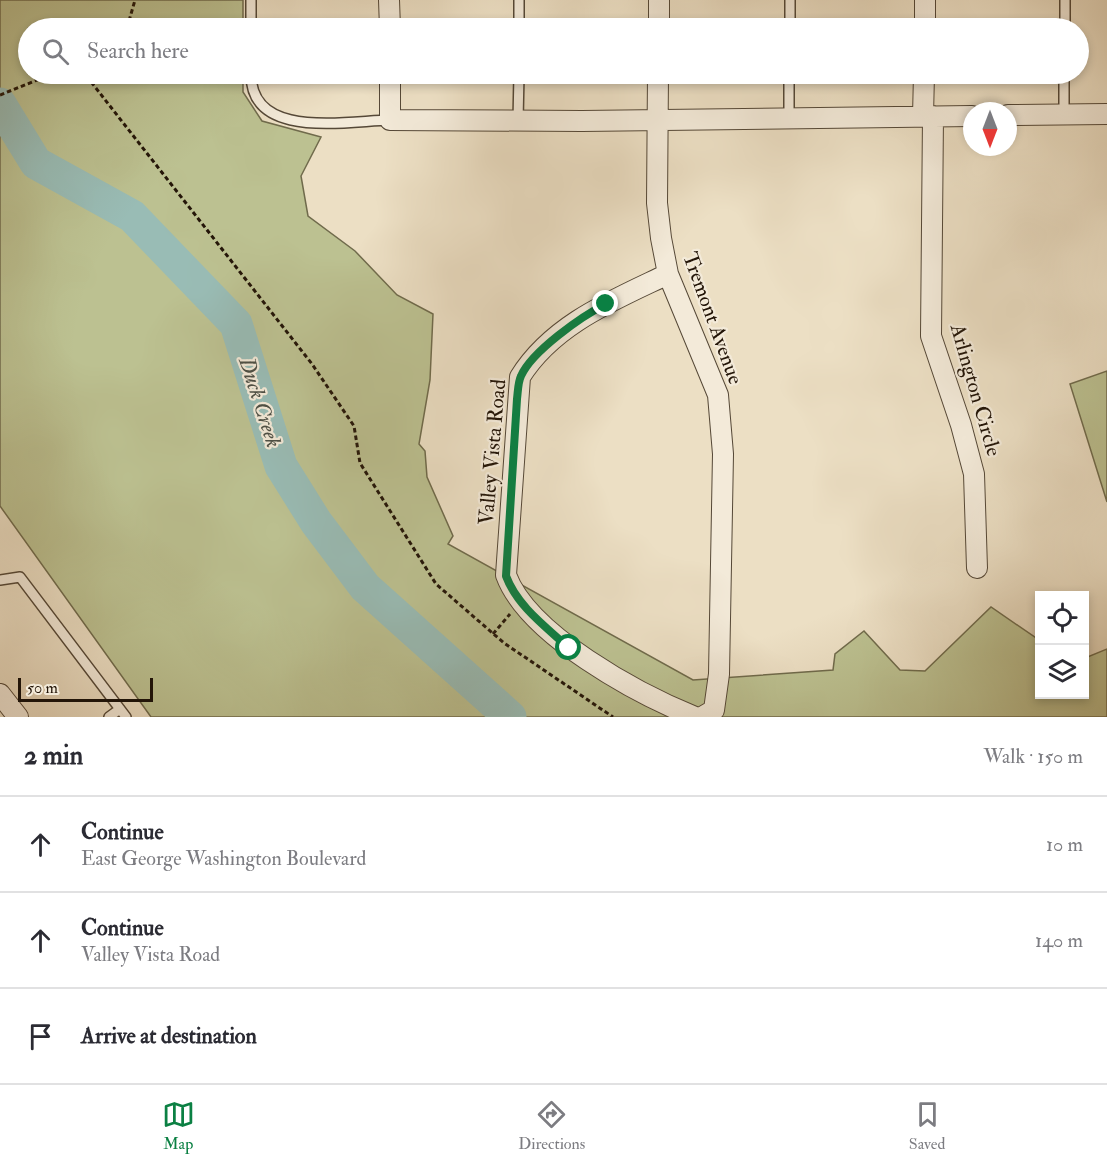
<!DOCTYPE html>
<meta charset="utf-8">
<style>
body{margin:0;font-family:"IM FELL Double Pica",serif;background:#f2f2f3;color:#2b2b33}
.controls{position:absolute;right:18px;bottom:18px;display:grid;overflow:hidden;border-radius:0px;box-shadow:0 3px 9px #0003}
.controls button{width:54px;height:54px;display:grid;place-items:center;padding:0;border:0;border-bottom:2px solid #e1e1e2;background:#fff;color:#2b2b33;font:30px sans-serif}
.compass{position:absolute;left:963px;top:102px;width:54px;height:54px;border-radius:50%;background:#fff;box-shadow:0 3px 9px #0003;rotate:180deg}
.scale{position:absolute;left:18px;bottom:15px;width:135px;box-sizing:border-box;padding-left:6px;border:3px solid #231508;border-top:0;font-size:16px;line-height:21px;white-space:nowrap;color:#231508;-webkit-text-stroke:4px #f3ead9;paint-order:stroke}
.stop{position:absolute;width:18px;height:18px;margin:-14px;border:4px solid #0b8043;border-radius:50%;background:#fff}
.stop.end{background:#0b8043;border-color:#fff;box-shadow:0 2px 6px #0008}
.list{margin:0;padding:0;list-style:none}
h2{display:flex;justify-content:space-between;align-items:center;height:78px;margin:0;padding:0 24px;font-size:26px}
h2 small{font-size:20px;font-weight:400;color:#7c7c81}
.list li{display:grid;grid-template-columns:39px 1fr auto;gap:18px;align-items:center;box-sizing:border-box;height:96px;padding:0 24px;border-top:2px solid #e1e1e2}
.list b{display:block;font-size:22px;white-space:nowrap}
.list p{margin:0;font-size:20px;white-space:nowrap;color:#7c7c81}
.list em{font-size:20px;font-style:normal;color:#7c7c81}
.icon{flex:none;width:33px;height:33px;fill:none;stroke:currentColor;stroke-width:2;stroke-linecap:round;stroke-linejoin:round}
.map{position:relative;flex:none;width:1107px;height:717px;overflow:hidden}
.search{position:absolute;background:#fff;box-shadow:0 3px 9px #0003;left:18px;right:18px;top:18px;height:66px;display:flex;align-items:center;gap:15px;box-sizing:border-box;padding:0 21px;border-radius:33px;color:#7c7c81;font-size:22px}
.sheet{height:366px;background:#fff}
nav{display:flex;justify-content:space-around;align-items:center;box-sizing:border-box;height:84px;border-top:2px solid #e1e1e2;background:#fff;font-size:16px;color:#7c7c81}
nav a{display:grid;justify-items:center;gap:3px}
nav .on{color:#0b8043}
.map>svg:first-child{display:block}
</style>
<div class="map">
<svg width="1107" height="717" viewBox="0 0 1107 717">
<rect width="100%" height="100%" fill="#ecdfc4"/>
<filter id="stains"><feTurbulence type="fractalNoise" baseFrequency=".00333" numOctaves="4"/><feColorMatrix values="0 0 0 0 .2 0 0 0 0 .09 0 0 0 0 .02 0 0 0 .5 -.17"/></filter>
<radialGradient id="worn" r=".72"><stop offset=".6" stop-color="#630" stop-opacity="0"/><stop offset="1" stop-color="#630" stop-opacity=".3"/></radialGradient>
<path fill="#bcc191" stroke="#706b4c" stroke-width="1.5" d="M0,0H243V28H28V74H243V92L262,121L321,137L301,176L308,216L355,251L397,295L433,314L430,380L419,444L425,451L427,477L453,536L448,544L693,680L833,670L835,654L864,631L900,670L925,671L991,607L1039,640L1040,694H1084L1085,658L1107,649V717H151L0,506Z
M1107,371V502L1070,384Z"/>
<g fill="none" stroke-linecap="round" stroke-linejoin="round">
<path stroke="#99bcb5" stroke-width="33" d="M0,104L36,163L132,216L236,324L281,466L316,522L365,587L510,717"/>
<g stroke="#554837" stroke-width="12">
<path id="lane" d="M251,28V0
M519,28V0
M790,28V0
M1065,28V0
M251,74C251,140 345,121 390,120
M1064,115V74
M789,118V74
M518,121L519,74
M0,580L20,577L126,717
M109,717L120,709"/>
</g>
<g stroke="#554837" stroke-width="22">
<path id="street" d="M389,0L390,28
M659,28V0
M925,28V0
M390,74V120L582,121L972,116
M658,74L657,203L661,238L668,274L718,395L723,454L719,674L714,710L702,717
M1008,115L1107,114
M923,116L924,74
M933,116L931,336L961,425L974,474L977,568
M668,274C614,300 553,324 520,377L506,575C528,635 638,694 695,717
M0,694L18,717"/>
</g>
<path stroke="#231508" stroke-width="3" stroke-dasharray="4.5 3" stroke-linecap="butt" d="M127,28L135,0
M56,74L88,78L312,364L354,426L360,463L436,584L504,643L613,717
M88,78L92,74
M0,95L52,74
M493,634L510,614"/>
<use href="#lane" stroke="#f3ead9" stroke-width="9"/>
<use href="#street" stroke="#f3ead9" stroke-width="20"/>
</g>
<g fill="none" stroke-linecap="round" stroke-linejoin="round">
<path stroke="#0b8043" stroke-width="8" d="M569,648C546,627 517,606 506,576L517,399C518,391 518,382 521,376C532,351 582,316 606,304"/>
</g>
<g text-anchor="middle" stroke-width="4.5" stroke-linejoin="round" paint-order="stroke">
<g font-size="21" fill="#231508" stroke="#f3ead9">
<text transform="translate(713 318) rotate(70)" y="7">Tremont Avenue</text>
<text transform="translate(976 390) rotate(74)" y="7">Arlington Circle</text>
<text transform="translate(492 452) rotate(-85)" y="7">Valley Vista Road</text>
</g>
<g font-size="22" font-style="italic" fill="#4c4f45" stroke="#f3ead9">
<text transform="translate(261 402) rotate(72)" y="8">Duck Creek</text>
</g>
</g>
<rect width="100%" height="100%" filter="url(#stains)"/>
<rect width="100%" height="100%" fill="url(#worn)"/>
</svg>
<div class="controls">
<button><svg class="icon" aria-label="locate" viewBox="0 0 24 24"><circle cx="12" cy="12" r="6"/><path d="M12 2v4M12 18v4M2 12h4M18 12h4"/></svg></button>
<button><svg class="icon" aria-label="layers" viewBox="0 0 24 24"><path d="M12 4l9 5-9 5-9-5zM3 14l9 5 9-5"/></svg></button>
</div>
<svg class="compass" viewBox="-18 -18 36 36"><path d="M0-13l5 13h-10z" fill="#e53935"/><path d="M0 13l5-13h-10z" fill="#7c7c81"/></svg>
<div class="scale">50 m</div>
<div class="stop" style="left:569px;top:648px"></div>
<div class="stop end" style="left:606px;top:304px"></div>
<div class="search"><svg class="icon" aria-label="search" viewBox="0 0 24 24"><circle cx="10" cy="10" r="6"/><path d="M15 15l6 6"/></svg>Search here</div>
</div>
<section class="sheet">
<h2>2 min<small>Walk · 150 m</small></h2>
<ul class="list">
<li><svg class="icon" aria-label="ahead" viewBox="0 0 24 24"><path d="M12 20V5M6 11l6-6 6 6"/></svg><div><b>Continue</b><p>East George Washington Boulevard</p></div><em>10 m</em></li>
<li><svg class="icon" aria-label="ahead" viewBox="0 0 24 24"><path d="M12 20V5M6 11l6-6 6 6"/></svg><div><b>Continue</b><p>Valley Vista Road</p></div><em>140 m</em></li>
<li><svg class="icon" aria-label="arrive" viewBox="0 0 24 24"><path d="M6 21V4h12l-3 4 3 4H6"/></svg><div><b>Arrive at destination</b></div></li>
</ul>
</section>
<nav>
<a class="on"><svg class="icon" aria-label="map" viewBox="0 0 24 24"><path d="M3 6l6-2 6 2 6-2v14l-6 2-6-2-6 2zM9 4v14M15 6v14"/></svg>Map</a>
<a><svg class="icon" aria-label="directions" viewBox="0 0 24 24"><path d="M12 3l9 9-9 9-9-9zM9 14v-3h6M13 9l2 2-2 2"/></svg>Directions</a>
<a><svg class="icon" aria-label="saved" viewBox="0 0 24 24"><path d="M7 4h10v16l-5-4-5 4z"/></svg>Saved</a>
</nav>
